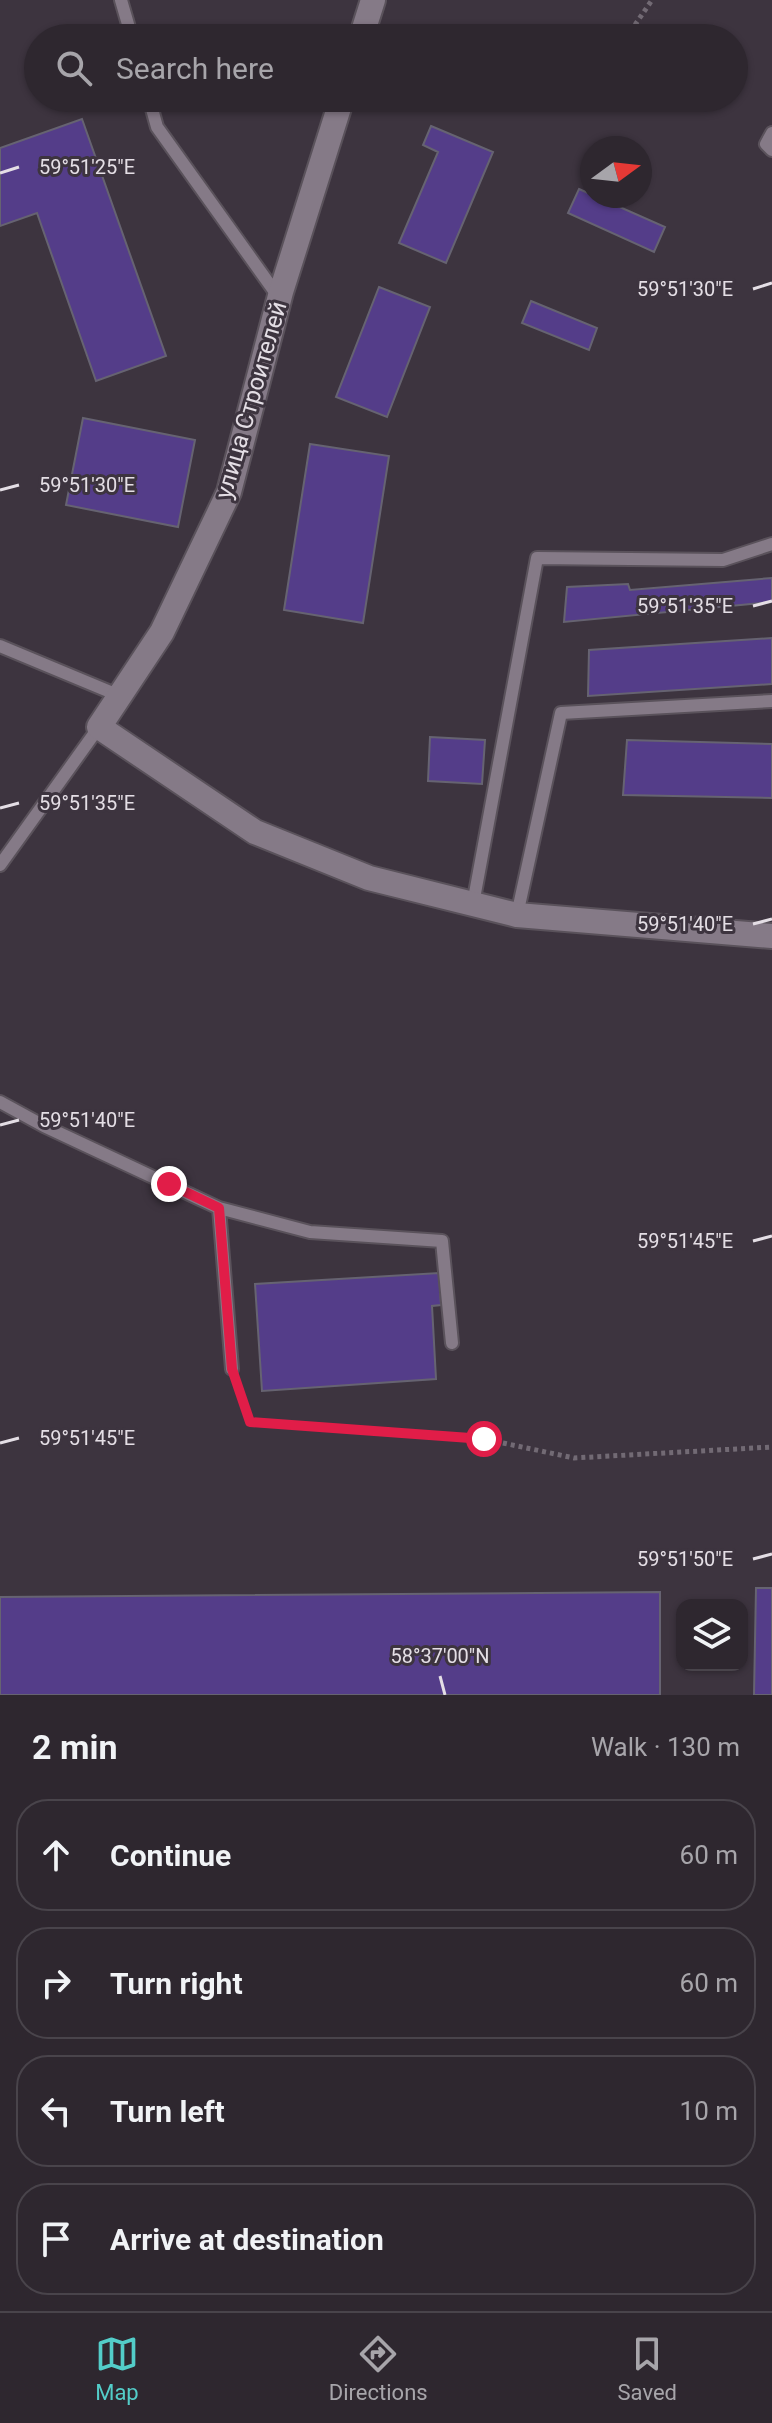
<!DOCTYPE html>
<meta charset="utf-8">
<style>
body{margin:0;font-family:Roboto,sans-serif;background:#3a333b;color:#f1f3f6}
.controls{position:absolute;right:24px;bottom:24px;display:grid;overflow:hidden;border-radius:16px;box-shadow:0 2px 6px #0004}
.controls button{width:72px;height:72px;display:grid;place-items:center;padding:0;border:0;border-bottom:2px solid #49444b;background:#2e272f;color:#f1f3f6;font:40px sans-serif}
.compass{position:absolute;left:580px;top:136px;width:72px;height:72px;border-radius:50%;background:#2e272f;box-shadow:0 2px 6px #0004;rotate:75deg}
.stop{position:absolute;width:24px;height:24px;margin:-18px;border:6px solid #e11d48;border-radius:50%;background:#fff}
.stop.end{background:#e11d48;border-color:#fff;box-shadow:0 2px 8px #0008}
.list{margin:0;padding:0;list-style:none}
h2{display:flex;justify-content:space-between;align-items:center;height:104px;margin:0;padding:0 32px;font-size:34px}
h2 small{font-size:26px;font-weight:400;color:#a7a5aa}
.list li{display:grid;grid-template-columns:52px 1fr auto;gap:24px;align-items:center;box-sizing:border-box;height:112px;margin:0 16px 16px;padding:0 16px;border:2px solid #49444b;border-radius:32px}
.list b{display:block;font-size:30px;white-space:nowrap}
.list em{font-size:26px;font-style:normal;color:#a7a5aa}
.icon{flex:none;width:44px;height:44px;fill:none;stroke:currentColor;stroke-width:2;stroke-linecap:round;stroke-linejoin:round}
.map{position:relative;flex:none;width:772px;height:1695px;overflow:hidden}
.search{position:absolute;background:#2e272f;box-shadow:0 2px 6px #0004;left:24px;right:24px;top:24px;height:88px;display:flex;align-items:center;gap:20px;box-sizing:border-box;padding:0 28px;border-radius:44px;color:#a7a5aa;font-size:30px}
.sheet{height:616px;background:#2e272f}
nav{display:flex;justify-content:space-around;align-items:center;box-sizing:border-box;height:112px;border-top:2px solid #49444b;background:#2e272f;font-size:22px;color:#a7a5aa}
nav a{display:grid;justify-items:center;gap:4px}
nav .on{color:#53cdc9}
.map>svg:first-child{display:block}
</style>
<div class="map">
<svg width="772" height="1695" viewBox="0 0 772 1695">
<rect width="100%" height="100%" fill="#3d343f"/>
<path fill="#543d89" stroke="#666371" stroke-width="2" d="M82,119L166,356L96,381L37,213L0,226V148Z
M431,126L493,152L446,263L399,243L438,152L423,145Z
M579,189L665,227L654,252L568,213Z
M379,287L430,307L387,417L336,397Z
M531,301L597,328L589,350L522,323Z
M83,418L195,440L178,527L66,505Z
M310,444L389,456L363,623L284,610Z
M772,578V602L564,622L567,587L628,584L630,590Z
M772,638V684L588,696L589,650Z
M430,737L485,740L482,784L428,781Z
M627,740L772,744V798L623,795Z
M439,1273L441,1305L432,1306L436,1379L262,1391L255,1284Z
M756,1588H772V1695H754Z
M660,1592V1695H0V1597Z"/>
<g fill="none" stroke-linecap="round" stroke-linejoin="round">
<g stroke="#5a525b" stroke-width="16">
<path id="service" d="M121,0L132,38
M149,98L157,127L280,299
M772,133L766,144L772,150
M0,646L120,696
M0,865L99,727
M473,904L537,558L723,560L772,544
M517,915L561,713L772,701
M0,1102L44,1126L219,1208L232,1369
M219,1208L310,1232L442,1241L452,1343"/>
</g>
<g stroke="#5a525b" stroke-width="28">
<path id="minor" d="M361,38L373,0
M342,98L281,292L229,492L162,632L99,727L255,832L369,878L517,915L772,936"/>
</g>
<path stroke="#726a74" stroke-width="5" stroke-dasharray="4 4" stroke-linecap="butt" d="M626,38L652,0
M237,1382L250,1422L484,1439L574,1458L772,1447"/>
<use href="#service" stroke="#857a87" stroke-width="12"/>
<use href="#minor" stroke="#857a87" stroke-width="24"/>
</g>
<g fill="none" stroke-linecap="round" stroke-linejoin="round">
<path stroke="#e11d48" stroke-width="10" d="M169,1184L219,1208L232,1369L250,1422L484,1439"/>
</g>
<path fill="none" stroke="#e4dee5" stroke-width="3" d="M0,173L19,167M753,289L772,283M0,490L19,485M753,606L772,601M0,808L19,803M753,924L772,919M0,1125L19,1120M753,1241L772,1236M0,1443L19,1438M753,1559L772,1554M440,1676L445,1695"/>
<g text-anchor="middle" stroke-width="6" stroke-linejoin="round" paint-order="stroke">
<g font-size="24" fill="#e4dee5" stroke="#3d343f">
<text transform="translate(251 400) rotate(-74)" y="8">улица Строителей</text>
</g>
</g>
<g font-size="20" text-anchor="middle" fill="#e4dee5" stroke="#3d343f" stroke-width="6" stroke-linejoin="round" paint-order="stroke">
<text x="87" y="174">59°51'25"E</text>
<text x="685" y="296">59°51'30"E</text>
<text x="87" y="492">59°51'30"E</text>
<text x="685" y="613">59°51'35"E</text>
<text x="87" y="810">59°51'35"E</text>
<text x="685" y="931">59°51'40"E</text>
<text x="87" y="1127">59°51'40"E</text>
<text x="685" y="1248">59°51'45"E</text>
<text x="87" y="1445">59°51'45"E</text>
<text x="685" y="1566">59°51'50"E</text>
<text x="440" y="1663">58°37'00"N</text>
</g>
</svg>
<div class="controls">
<button><svg class="icon" aria-label="layers" viewBox="0 0 24 24"><path d="M12 4l9 5-9 5-9-5zM3 14l9 5 9-5"/></svg></button>
</div>
<svg class="compass" viewBox="-18 -18 36 36"><path d="M0-13l5 13h-10z" fill="#e53935"/><path d="M0 13l5-13h-10z" fill="#a7a5aa"/></svg>
<div class="stop" style="left:484px;top:1439px"></div>
<div class="stop end" style="left:169px;top:1184px"></div>
<div class="search"><svg class="icon" aria-label="search" viewBox="0 0 24 24"><circle cx="10" cy="10" r="6"/><path d="M15 15l6 6"/></svg>Search here</div>
</div>
<section class="sheet">
<h2>2 min<small>Walk · 130 m</small></h2>
<ul class="list">
<li><svg class="icon" aria-label="ahead" viewBox="0 0 24 24"><path d="M12 20V5M6 11l6-6 6 6"/></svg><div><b>Continue</b></div><em>60 m</em></li>
<li><svg class="icon" aria-label="right" viewBox="0 0 24 24"><path d="M7 20v-9h11M14 6l5 5-5 5"/></svg><div><b>Turn right</b></div><em>60 m</em></li>
<li><svg class="icon" aria-label="left" viewBox="0 0 24 24"><path d="M17 20v-9H6M10 6l-5 5 5 5"/></svg><div><b>Turn left</b></div><em>10 m</em></li>
<li><svg class="icon" aria-label="arrive" viewBox="0 0 24 24"><path d="M6 21V4h12l-3 4 3 4H6"/></svg><div><b>Arrive at destination</b></div></li>
</ul>
</section>
<nav>
<a class="on"><svg class="icon" aria-label="map" viewBox="0 0 24 24"><path d="M3 6l6-2 6 2 6-2v14l-6 2-6-2-6 2zM9 4v14M15 6v14"/></svg>Map</a>
<a><svg class="icon" aria-label="directions" viewBox="0 0 24 24"><path d="M12 3l9 9-9 9-9-9zM9 14v-3h6M13 9l2 2-2 2"/></svg>Directions</a>
<a><svg class="icon" aria-label="saved" viewBox="0 0 24 24"><path d="M7 4h10v16l-5-4-5 4z"/></svg>Saved</a>
</nav>
